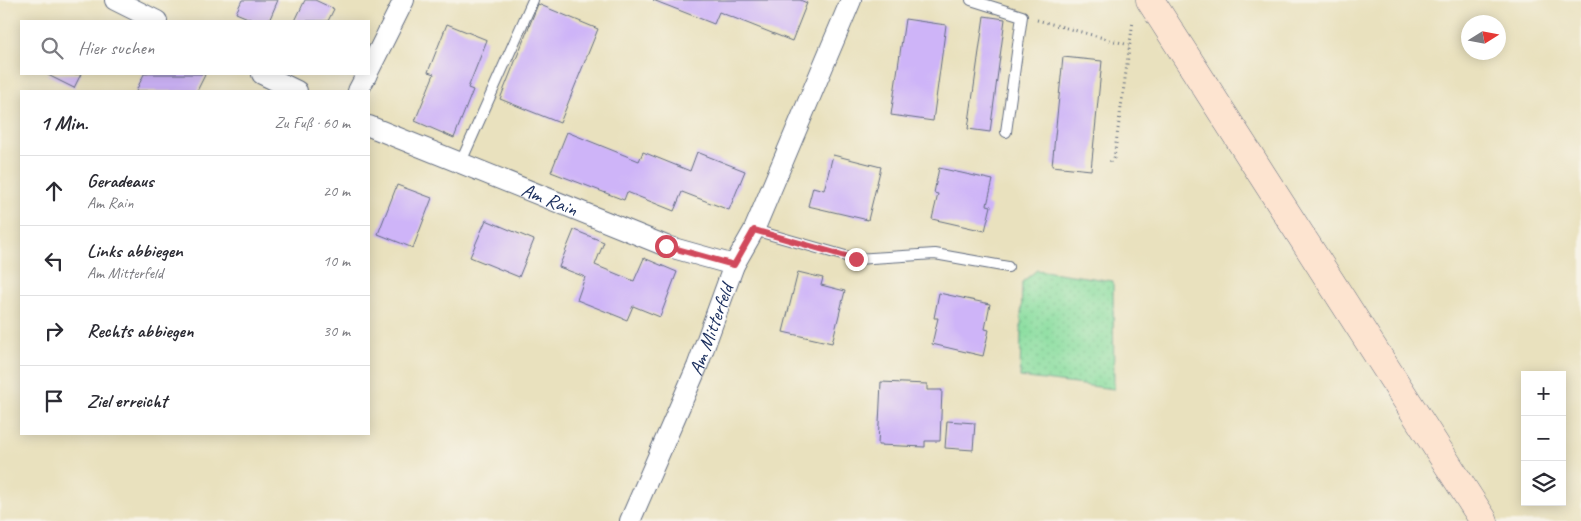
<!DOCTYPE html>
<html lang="de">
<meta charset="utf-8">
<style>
body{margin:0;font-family:Caveat,sans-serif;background:#f7f7f7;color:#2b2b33}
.controls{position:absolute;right:15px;bottom:15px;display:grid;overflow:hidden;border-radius:0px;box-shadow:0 2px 12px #0003}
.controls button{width:45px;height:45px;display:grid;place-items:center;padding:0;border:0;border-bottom:1px solid #e1e1e2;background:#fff;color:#2b2b33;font:25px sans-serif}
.compass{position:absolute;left:1461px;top:15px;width:45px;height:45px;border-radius:50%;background:#fff;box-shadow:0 2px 12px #0003;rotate:79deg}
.stop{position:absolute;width:15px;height:15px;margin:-11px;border:4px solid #d1495b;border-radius:50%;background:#fff}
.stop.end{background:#d1495b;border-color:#fff;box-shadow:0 1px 5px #0008}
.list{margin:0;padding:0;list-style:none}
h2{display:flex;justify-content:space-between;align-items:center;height:65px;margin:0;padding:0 20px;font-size:21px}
h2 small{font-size:16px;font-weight:400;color:#7c7c81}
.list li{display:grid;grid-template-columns:32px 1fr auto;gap:15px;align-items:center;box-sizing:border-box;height:70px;padding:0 20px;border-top:1px solid #e1e1e2}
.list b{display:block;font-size:19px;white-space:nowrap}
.list p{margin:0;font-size:16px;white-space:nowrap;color:#7c7c81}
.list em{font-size:16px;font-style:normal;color:#7c7c81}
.icon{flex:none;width:28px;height:28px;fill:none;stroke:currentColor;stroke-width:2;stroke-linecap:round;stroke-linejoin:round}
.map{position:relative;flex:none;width:1581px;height:521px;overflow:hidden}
.search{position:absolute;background:#fff;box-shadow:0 2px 12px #0003;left:20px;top:20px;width:350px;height:55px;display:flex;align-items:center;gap:12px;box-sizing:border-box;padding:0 18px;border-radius:0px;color:#7c7c81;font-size:19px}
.panel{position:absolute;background:#fff;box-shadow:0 2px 12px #0003;left:20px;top:90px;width:350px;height:345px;border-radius:0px}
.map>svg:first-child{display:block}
</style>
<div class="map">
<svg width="1581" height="521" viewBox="0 0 1581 521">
<defs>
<pattern id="park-dots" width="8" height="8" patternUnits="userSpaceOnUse" patternTransform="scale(1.25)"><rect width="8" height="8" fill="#8bdea0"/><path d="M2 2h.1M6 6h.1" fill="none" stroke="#77bf8c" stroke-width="1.8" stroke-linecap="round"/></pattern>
</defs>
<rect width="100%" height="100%" fill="#f7f3e8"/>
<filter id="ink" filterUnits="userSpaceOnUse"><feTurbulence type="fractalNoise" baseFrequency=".02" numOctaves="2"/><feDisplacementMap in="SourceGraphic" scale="10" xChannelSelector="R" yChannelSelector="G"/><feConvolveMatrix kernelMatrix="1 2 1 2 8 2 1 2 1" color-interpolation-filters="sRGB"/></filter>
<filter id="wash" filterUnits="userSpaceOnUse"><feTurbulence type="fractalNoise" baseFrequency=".0096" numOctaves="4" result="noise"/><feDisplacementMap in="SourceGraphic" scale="20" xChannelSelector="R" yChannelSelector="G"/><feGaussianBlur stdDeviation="1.12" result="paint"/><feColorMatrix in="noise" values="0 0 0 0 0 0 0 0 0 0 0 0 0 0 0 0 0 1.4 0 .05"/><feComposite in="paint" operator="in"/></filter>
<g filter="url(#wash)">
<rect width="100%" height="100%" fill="#e9e1be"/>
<path fill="url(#park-dots)" stroke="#53867f" d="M1037,270L1113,281L1114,389L1020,377L1022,282Z"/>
<g id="blocks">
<path fill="#ceb4f8" d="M242,0H278L269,21H255L236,13Z
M305,0H315L334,9L328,21H295Z
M653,0H800L807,3L792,41L719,12L714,24Z
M538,4L598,29L560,123L500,99Z
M984,16L1005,19L990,132L968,129Z
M905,19L946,25L933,121L891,115Z
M447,24L487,40L468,88L473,90L454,138L415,121L434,74L428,72Z
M1063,57L1102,61L1091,170L1052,166Z
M46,74H81L74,88Z
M144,74H203L205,75L197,91H136Z
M567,132L639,161L643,152L690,171L697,152L745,171L729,210L682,192L674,211L627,192L624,200L551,172Z
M833,155L881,167L868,220L808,206L813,187L824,190Z
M939,168L993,180L987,205L991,206L985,231L932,219L938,194L934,193Z
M397,185L432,198L413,248L378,234Z
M486,220L534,240L519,277L470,257Z
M574,230L604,242L595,265L634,281L644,258L677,272L660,317L633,306L627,320L577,300L585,277L559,267Z
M798,272L823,278L821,285L845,291L832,343L783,332Z
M939,293L990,304L985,329L989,330L983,356L932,344L938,318H934Z
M881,382L927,384V390H942L940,441H925V447L878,445Z
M947,421L975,423L973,450L945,448Z"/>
</g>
</g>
<g filter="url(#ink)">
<use href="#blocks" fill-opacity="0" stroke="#636d80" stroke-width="1"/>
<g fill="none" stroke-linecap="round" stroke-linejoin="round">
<g stroke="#636d80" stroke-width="12">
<path id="lane" d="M971,0L1022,16L1006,132
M460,164L533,0
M754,230L856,259L935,254L1008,267"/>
</g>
<g stroke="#636d80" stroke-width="22">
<g id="street">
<path d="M115,0L157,21"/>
<path d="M369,70L404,0"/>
<path d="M262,74L297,91"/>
<path d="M358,91L367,74"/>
<path id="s1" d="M369,126L666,246L734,265"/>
<path id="s2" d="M630,521L697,367L734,265L754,230L851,0"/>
</g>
</g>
<g stroke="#636d80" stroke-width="29">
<path id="secondary" d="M1150,0L1484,521"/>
</g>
<path stroke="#636d80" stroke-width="3" stroke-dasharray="1 4" stroke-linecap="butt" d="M1037,20L1129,45
M1110,162L1114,158L1133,21"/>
<use href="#lane" stroke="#fff" stroke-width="10"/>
<use href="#street" stroke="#fff" stroke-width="20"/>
<use href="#secondary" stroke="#fde4d0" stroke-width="28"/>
</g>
</g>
<g fill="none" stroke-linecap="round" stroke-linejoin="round" filter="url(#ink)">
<path stroke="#d1495b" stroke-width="6" d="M666,246L734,265L754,230L856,259"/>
</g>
<g text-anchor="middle" stroke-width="4.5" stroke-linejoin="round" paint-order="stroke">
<g font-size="20" fill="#1b2f5e" stroke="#f7f3e8">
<text dy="7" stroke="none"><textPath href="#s1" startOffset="195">Am Rain</textPath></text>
<text dy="7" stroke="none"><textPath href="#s2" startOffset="208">Am Mitterfeld</textPath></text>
</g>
</g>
</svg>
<div class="controls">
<button>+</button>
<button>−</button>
<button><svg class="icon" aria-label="layers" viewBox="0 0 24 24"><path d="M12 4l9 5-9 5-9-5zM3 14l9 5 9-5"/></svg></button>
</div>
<svg class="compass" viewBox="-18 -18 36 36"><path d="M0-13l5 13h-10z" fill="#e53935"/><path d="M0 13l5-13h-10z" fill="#7c7c81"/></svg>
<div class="stop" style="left:666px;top:246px"></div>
<div class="stop end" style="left:856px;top:259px"></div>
<div class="search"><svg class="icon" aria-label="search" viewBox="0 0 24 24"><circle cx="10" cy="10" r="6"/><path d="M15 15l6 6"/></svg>Hier suchen</div>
<section class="panel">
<h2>1 Min.<small>Zu Fuß · 60 m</small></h2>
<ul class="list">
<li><svg class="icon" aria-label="ahead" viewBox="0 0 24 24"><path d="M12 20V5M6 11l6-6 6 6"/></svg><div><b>Geradeaus</b><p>Am Rain</p></div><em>20 m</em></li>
<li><svg class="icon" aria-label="left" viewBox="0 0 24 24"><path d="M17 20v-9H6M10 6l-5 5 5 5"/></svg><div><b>Links abbiegen</b><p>Am Mitterfeld</p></div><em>10 m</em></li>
<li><svg class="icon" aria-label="right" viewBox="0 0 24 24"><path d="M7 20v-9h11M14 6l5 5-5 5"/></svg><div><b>Rechts abbiegen</b></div><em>30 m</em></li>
<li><svg class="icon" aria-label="arrive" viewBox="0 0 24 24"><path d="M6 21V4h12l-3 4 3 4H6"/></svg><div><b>Ziel erreicht</b></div></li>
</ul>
</section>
</div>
